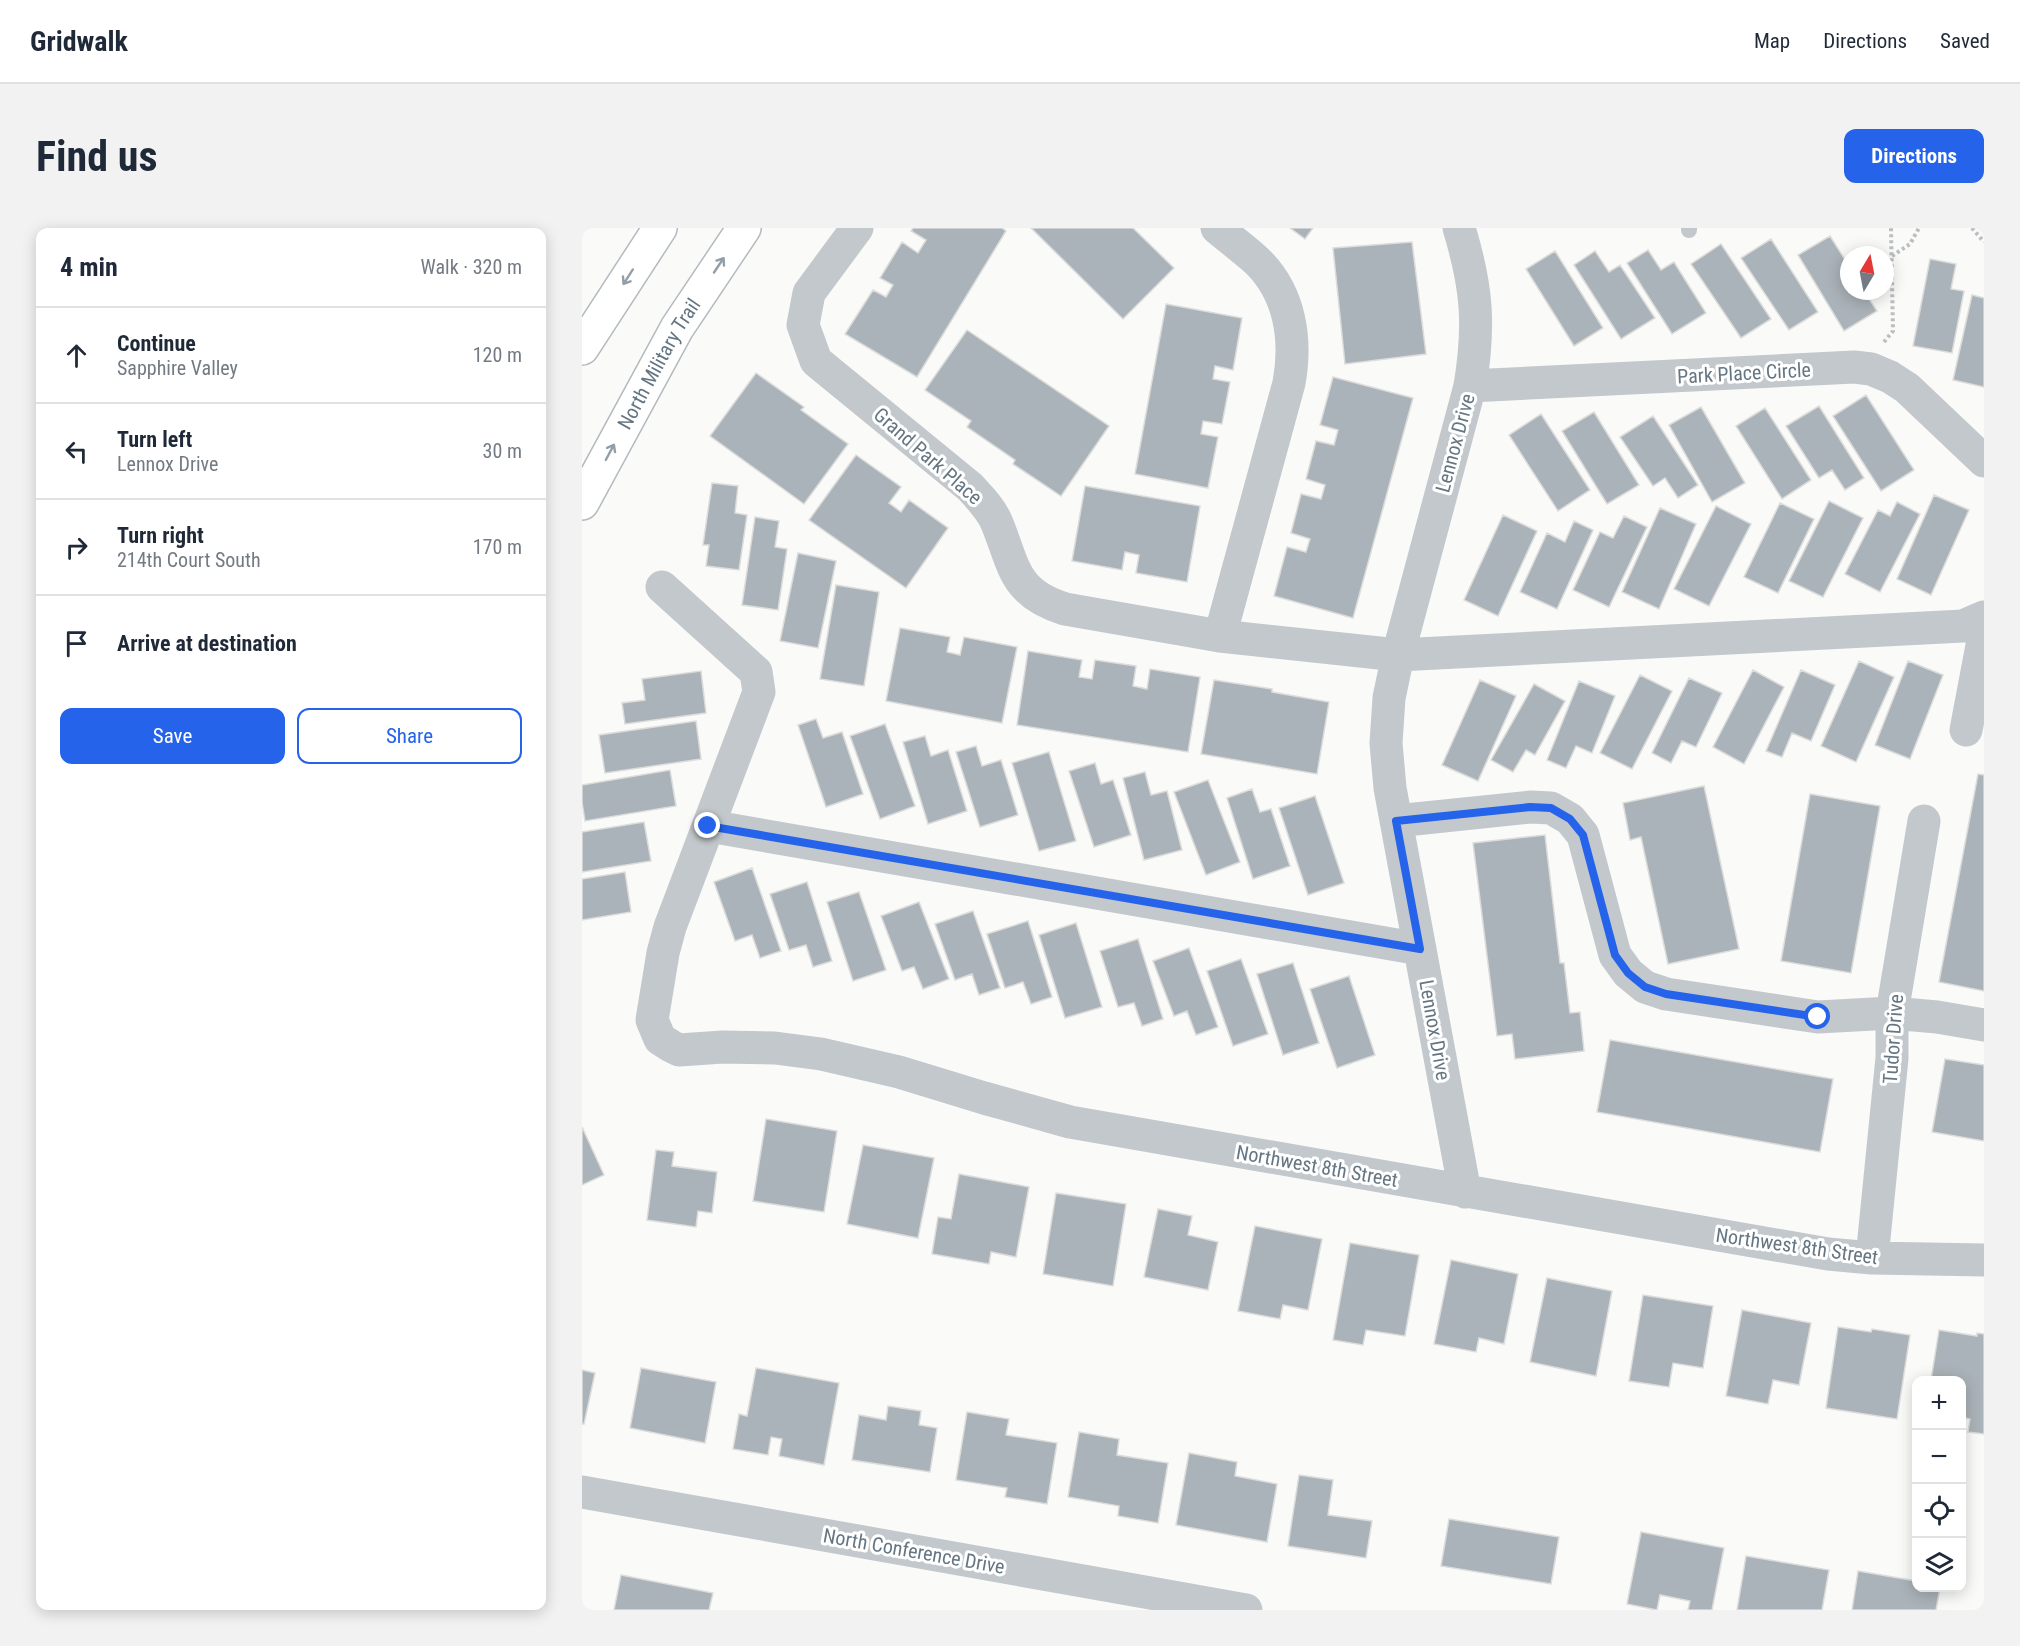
<!DOCTYPE html>
<meta charset="utf-8">
<style>
body{margin:0;font-family:"Roboto Condensed",sans-serif;background:#f2f2f3;color:#1f2937}
.controls{position:absolute;right:18px;bottom:18px;display:grid;overflow:hidden;border-radius:12px;box-shadow:0 3px 15px #0003}
.controls button{width:54px;height:54px;display:grid;place-items:center;padding:0;border:0;border-bottom:2px solid #e0e1e3;background:#fff;color:#1f2937;font:30px sans-serif}
.compass{position:absolute;left:1258px;top:18px;width:54px;height:54px;border-radius:50%;background:#fff;box-shadow:0 3px 15px #0003;rotate:10deg}
.stop{position:absolute;width:18px;height:18px;margin:-14px;border:4px solid #2563eb;border-radius:50%;background:#fff}
.stop.end{background:#2563eb;border-color:#fff;box-shadow:0 2px 6px #0008}
.list{margin:0;padding:0;list-style:none}
h2{display:flex;justify-content:space-between;align-items:center;height:78px;margin:0;padding:0 24px;font-size:26px}
h2 small{font-size:20px;font-weight:400;color:#747a83}
.list li{display:grid;grid-template-columns:39px 1fr auto;gap:18px;align-items:center;box-sizing:border-box;height:96px;padding:0 24px;border-top:2px solid #e0e1e3}
.list b{display:block;font-size:22px;white-space:nowrap}
.list p{margin:0;font-size:20px;white-space:nowrap;color:#747a83}
.list em{font-size:20px;font-style:normal;color:#747a83}
.actions{display:flex;gap:12px;padding:18px 24px}
.actions a{flex:1;padding:14px 0;border:2px solid #2563eb;border-radius:12px;text-align:center;font-size:21px;color:#2563eb}
.actions .main{background:#2563eb;color:#fff}
.icon{flex:none;width:33px;height:33px;fill:none;stroke:currentColor;stroke-width:2;stroke-linecap:round;stroke-linejoin:round}
.map{position:relative;flex:none;width:1402px;height:1382px;overflow:hidden;border-radius:12px}
header{display:flex;align-items:center;gap:36px;box-sizing:border-box;height:84px;padding:0 30px;background:#fff;border-bottom:2px solid #e0e1e3}
header strong{font-size:28px}
nav{display:flex;gap:33px;margin-inline-start:auto;font-size:21px}
.intro{display:flex;align-items:center;justify-content:space-between;box-sizing:border-box;height:144px;padding:0 36px}
h1{margin:0;font-size:42px}
.button{padding:15px 27px;border-radius:12px;background:#2563eb;color:#fff;font-size:21px;font-weight:700}
main{display:flex;gap:36px;padding:0 36px}
aside{flex:1;background:#fff;border-radius:12px;box-shadow:0 3px 15px #0003}
.map>svg:first-child{display:block}
</style>
<header>
<strong>Gridwalk</strong>
<nav><a>Map</a><a>Directions</a><a>Saved</a></nav>
</header>
<div class="intro"><h1>Find us</h1><a class="button">Directions</a></div>
<main>
<aside>
<h2>4 min<small>Walk · 320 m</small></h2>
<ul class="list">
<li><svg class="icon" aria-label="ahead" viewBox="0 0 24 24"><path d="M12 20V5M6 11l6-6 6 6"/></svg><div><b>Continue</b><p>Sapphire Valley</p></div><em>120 m</em></li>
<li><svg class="icon" aria-label="left" viewBox="0 0 24 24"><path d="M17 20v-9H6M10 6l-5 5 5 5"/></svg><div><b>Turn left</b><p>Lennox Drive</p></div><em>30 m</em></li>
<li><svg class="icon" aria-label="right" viewBox="0 0 24 24"><path d="M7 20v-9h11M14 6l5 5-5 5"/></svg><div><b>Turn right</b><p>214th Court South</p></div><em>170 m</em></li>
<li><svg class="icon" aria-label="arrive" viewBox="0 0 24 24"><path d="M6 21V4h12l-3 4 3 4H6"/></svg><div><b>Arrive at destination</b></div></li>
</ul>
<div class="actions"><a class="main">Save</a><a>Share</a></div>
</aside>
<div class="map">
<svg width="1402" height="1382" viewBox="0 0 1402 1382">
<rect width="100%" height="100%" fill="#fafaf8"/>
<path fill="#aab3b9" stroke="#dcdcda" stroke-width="1.5" d="M331,0H420L424,3L335,149L263,106L291,62L304,69L311,57L298,50L320,14L336,25L344,12L329,3Z
M449,0H551L592,40L541,91Z
M708,0H731L723,11Z
M1248,8L1267,38V63H1282L1295,83L1262,103L1216,27Z
M1189,11L1236,84L1207,102L1159,30Z
M830,14L844,126L763,136L751,20Z
M1139,16L1189,91L1159,110L1109,36Z
M1066,22L1079,42L1092,34L1124,85L1090,106L1045,35Z
M973,23L1021,100L992,118L944,41Z
M1013,23L1027,44L1038,37L1073,90L1039,111L992,37Z
M1348,31L1374,36L1369,61L1382,63L1370,125L1331,118Z
M1390,67L1402,70V159L1371,152Z
M584,76L660,90L651,142L633,138L631,151L648,154L640,196L621,193L619,206L636,209L626,260L553,246Z
M385,102L527,198L479,268L431,236L433,232L385,199L389,193L343,162Z
M174,145L222,179L219,182L266,216L222,276L128,208Z
M751,149L831,170L771,390L692,368L705,319L724,324L728,311L709,305L719,266L739,271L743,257L724,251L734,213L752,217L756,202L738,197Z
M1284,167L1332,242L1299,263L1251,188Z
M1237,178L1282,250L1263,262L1250,242L1237,250L1204,198Z
M1119,179L1163,255L1130,274L1087,197Z
M1183,180L1229,252L1200,271L1154,198Z
M1012,184L1057,257L1025,276L980,203Z
M959,186L1008,262L976,283L927,207Z
M1071,188L1116,257L1096,270L1083,250L1071,258L1038,209Z
M274,227L319,259L307,275L319,284L327,272L366,300L324,360L227,292Z
M130,255L156,258L153,285L165,287L157,342L124,338L127,317H121Z
M503,258L618,278L605,354L554,345L557,327L543,324L540,342L490,333Z
M1352,267L1387,282L1349,367L1315,351Z
M1247,273L1281,290L1241,369L1207,353Z
M1315,274L1338,286L1298,364L1263,346L1296,282L1308,288Z
M1198,275L1232,291L1196,365L1162,349Z
M1134,278L1169,296L1127,378L1092,361Z
M1078,280L1114,296L1077,381L1040,364Z
M921,287L955,303L916,388L882,372Z
M1042,288L1065,299L1027,379L991,362L1018,304L1031,310Z
M173,289L197,293L193,319L205,321L196,382L160,377Z
M992,293L1011,302L975,381L938,364L965,305L983,314Z
M216,325L254,333L236,420L198,413Z
M254,357L297,364L282,458L238,451Z
M318,400L368,409L365,424L378,427L382,409L435,419L420,495L304,473Z
M446,423L500,432L497,449L510,451L513,432L554,438L551,458L565,461L568,441L618,449L606,524L435,497Z
M1277,433L1312,449L1274,534L1239,518Z
M1326,433L1361,447L1328,531L1293,517Z
M1171,442L1202,459L1162,536L1131,519Z
M1219,442L1253,457L1229,513L1210,505L1200,529L1184,523Z
M119,443L124,485L43,496L40,475L63,472L60,451Z
M1058,447L1090,463L1050,541L1018,525Z
M1107,450L1140,465L1114,519L1100,513L1089,535L1070,525Z
M632,452L690,461V464L747,474L735,546L619,526Z
M898,452L934,468L896,553L860,537Z
M997,453L1033,468L1010,525L994,518L984,540L965,532Z
M952,456L983,473L953,527L944,522L931,544L909,532Z
M234,491L241,510L260,504L281,566L244,579L216,497Z
M114,493L119,531L23,545L17,507Z
M303,496L333,578L298,591L268,508Z
M343,508L349,528L366,522L385,583L346,596L321,514Z
M394,518L400,538L419,532L436,587L398,599L374,524Z
M467,524L494,613L457,623L430,535Z
M513,535L519,556L531,552L549,607L512,619L487,543Z
M88,542L94,578L3,593L0,574V557Z
M563,544L569,567L585,563L600,622L562,632L541,550Z
M1396,546L1402,547V763L1357,754Z
M626,552L658,634L624,647L592,564Z
M1122,558L1157,721L1086,736L1059,609L1048,612L1041,575Z
M670,561L678,584L689,581L708,638L671,651L645,570Z
M1228,566L1298,578L1269,745L1199,733Z
M733,568L762,655L726,667L697,580Z
M62,594L69,633L0,644V604Z
M963,607L978,735H982L988,785L998,784L1002,823L933,831L930,806L915,808L891,615Z
M170,640L199,723L178,730L170,707L153,713L132,654Z
M43,644L49,684L0,692V651Z
M225,654L250,733L231,739L224,717L207,722L188,666Z
M277,664L304,742L271,753L245,674Z
M337,674L367,751L341,761L332,739L320,743L299,688Z
M391,683L418,760L397,767L390,746L373,752L353,696Z
M446,693L470,769L449,776L441,754L423,760L405,706Z
M494,695L520,779L483,790L457,707Z
M556,711L581,791L560,798L552,775L536,779L518,723Z
M607,720L636,799L614,807L605,783L592,788L571,733Z
M659,731L686,806L651,818L625,743Z
M711,735L737,815L701,827L675,746Z
M767,748L793,827L755,840L728,761Z
M1028,812L1251,851L1238,924L1015,884Z
M1363,831L1402,837V913L1350,904Z
M184,891L255,903L242,984L171,973Z
M0,899L22,947L0,957Z
M281,917L352,930L336,1010L265,996Z
M74,922L92,924L90,938L135,944L130,985L116,983L114,999L65,992Z
M377,946L447,959L434,1029L409,1024L407,1036L350,1026L356,989L369,991Z
M474,965L544,976L531,1058L461,1046Z
M576,981L610,988L606,1007L636,1014L626,1062L562,1049Z
M673,998L740,1011L726,1082L701,1077L698,1091L656,1083Z
M768,1015L837,1027L823,1108L784,1102L781,1117L751,1112Z
M869,1032L936,1046L922,1116L897,1110L894,1124L852,1116Z
M965,1050L1030,1063L1014,1148L948,1134Z
M1061,1067L1131,1078L1121,1140L1091,1135L1087,1159L1047,1153Z
M1160,1082L1229,1095L1217,1157L1191,1152L1186,1176L1144,1168Z
M1256,1099L1289,1104L1290,1101L1328,1107L1315,1191L1244,1180Z
M1357,1102L1395,1108V1105L1402,1106V1206L1386,1204L1388,1191L1380,1189V1152H1349Z
M59,1140L134,1154L123,1215L48,1200Z
M174,1140L257,1155L242,1237L197,1228L200,1211L189,1209L186,1227L151,1221L157,1186L165,1188Z
M0,1142L13,1145L2,1196H0Z
M306,1178L339,1183L337,1197L355,1200L348,1244L270,1232L277,1187L304,1192Z
M385,1184L427,1191L424,1207L475,1215L465,1276L423,1269L425,1260L374,1252Z
M497,1204L537,1211L535,1227L586,1235L576,1295L536,1288L537,1278L486,1269Z
M607,1225L655,1234L653,1248L695,1256L685,1314L594,1297Z
M717,1247L751,1252L746,1287L790,1293L784,1330L706,1318Z
M867,1291L977,1309L969,1356L859,1338Z
M1059,1304L1142,1320L1130,1382H1106L1108,1373L1078,1367L1075,1382L1045,1376Z
M1164,1328L1247,1342L1240,1382H1155Z
M1276,1343L1334,1353V1360H1358L1354,1382H1270Z
M39,1347L131,1365L127,1382H32Z"/>
<g fill="none" stroke-linecap="round" stroke-linejoin="round">
<g stroke="#b3babf" stroke-width="36">
<g id="secondary">
<path d="M0,120L78,0"/>
<path id="s1" d="M0,275L95,100L162,0"/>
</g>
</g>
<path stroke="#bbbfc2" stroke-width="4" stroke-dasharray="3 3" stroke-linecap="butt" d="M1390,0L1402,14
M1310,28L1328,16L1337,0
M1302,114L1311,103L1309,0"/>
<path stroke="#c3c8cc" stroke-width="16" d="M1107,0V2"/>
<path stroke="#c3c8cc" stroke-width="33" d="M275,0L227,65L221,97L234,133L388,259C398,270 408,280 414,293C433,338 430,364 483,381L638,408L816,427L1381,398L1402,389
M635,0C648,11 662,21 675,33C708,65 715,111 707,155L638,408
M877,0C895,59 898,97 888,158L816,427L807,470L804,515L808,560L883,964
M888,158L1272,139L1289,141L1308,149L1325,160L1402,233
M80,359L174,444L177,464L88,699L81,725L70,792L78,811L89,818L97,822L141,819L193,820L239,826L317,844L402,870L488,894L1246,1026L1290,1030L1402,1032
M1384,502L1402,407
M814,593L949,579L969,580L988,591L1001,607L1033,727L1046,745L1063,759L1084,766L1236,789L1310,785L1355,789L1402,797
M127,598L838,721
M1290,1030L1310,830V785L1342,593
M0,1264L664,1382"/>
<use href="#secondary" stroke="#fff" stroke-width="33"/>
</g>
<defs><path id="oneway-shaft" d="M-6 0H5M1.5-3L5.5 0L1.5 3" fill="none" stroke-width="1.6" stroke-linecap="round" stroke-linejoin="round" transform="scale(1.5)"/></defs>
<g stroke="#939fa8">
<use href="#oneway-shaft" transform="translate(137 37) rotate(-56)"/>
<use href="#oneway-shaft" transform="translate(46 49) rotate(123)"/>
<use href="#oneway-shaft" transform="translate(28 224) rotate(-62)"/>
</g>
<g fill="none" stroke-linecap="round" stroke-linejoin="round">
<path stroke="#2563eb" stroke-width="8" d="M126,598L838,721L814,593L948,579L969,580L988,591L1001,607L1033,727L1046,745L1063,759L1084,766L1236,789"/>
</g>
<g text-anchor="middle" stroke-width="6" stroke-linejoin="round" paint-order="stroke">
<g font-size="20" fill="#657683" stroke="#fff">
<text dy="7" stroke="none"><textPath href="#s1" startOffset="159">North Military Trail</textPath></text>
<text transform="translate(1162 145) rotate(-3)" y="7">Park Place Circle</text>
<text transform="translate(873 215) rotate(-75)" y="7">Lennox Drive</text>
<text transform="translate(346 228) rotate(41)" y="7">Grand Park Place</text>
<text transform="translate(853 802) rotate(80)" y="7">Lennox Drive</text>
<text transform="translate(1311 811) rotate(-86)" y="7">Tudor Drive</text>
<text transform="translate(735 938) rotate(10)" y="7">Northwest 8th Street</text>
<text transform="translate(1215 1018) rotate(8)" y="7">Northwest 8th Street</text>
<text transform="translate(332 1323) rotate(10)" y="7">North Conference Drive</text>
</g>
</g>
</svg>
<div class="controls">
<button>+</button>
<button>−</button>
<button><svg class="icon" aria-label="locate" viewBox="0 0 24 24"><circle cx="12" cy="12" r="6"/><path d="M12 2v4M12 18v4M2 12h4M18 12h4"/></svg></button>
<button><svg class="icon" aria-label="layers" viewBox="0 0 24 24"><path d="M12 4l9 5-9 5-9-5zM3 14l9 5 9-5"/></svg></button>
</div>
<svg class="compass" viewBox="-18 -18 36 36"><path d="M0-13l5 13h-10z" fill="#e53935"/><path d="M0 13l5-13h-10z" fill="#747a83"/></svg>
<div class="stop" style="left:1236px;top:789px"></div>
<div class="stop end" style="left:126px;top:598px"></div>
</div>
</main>
